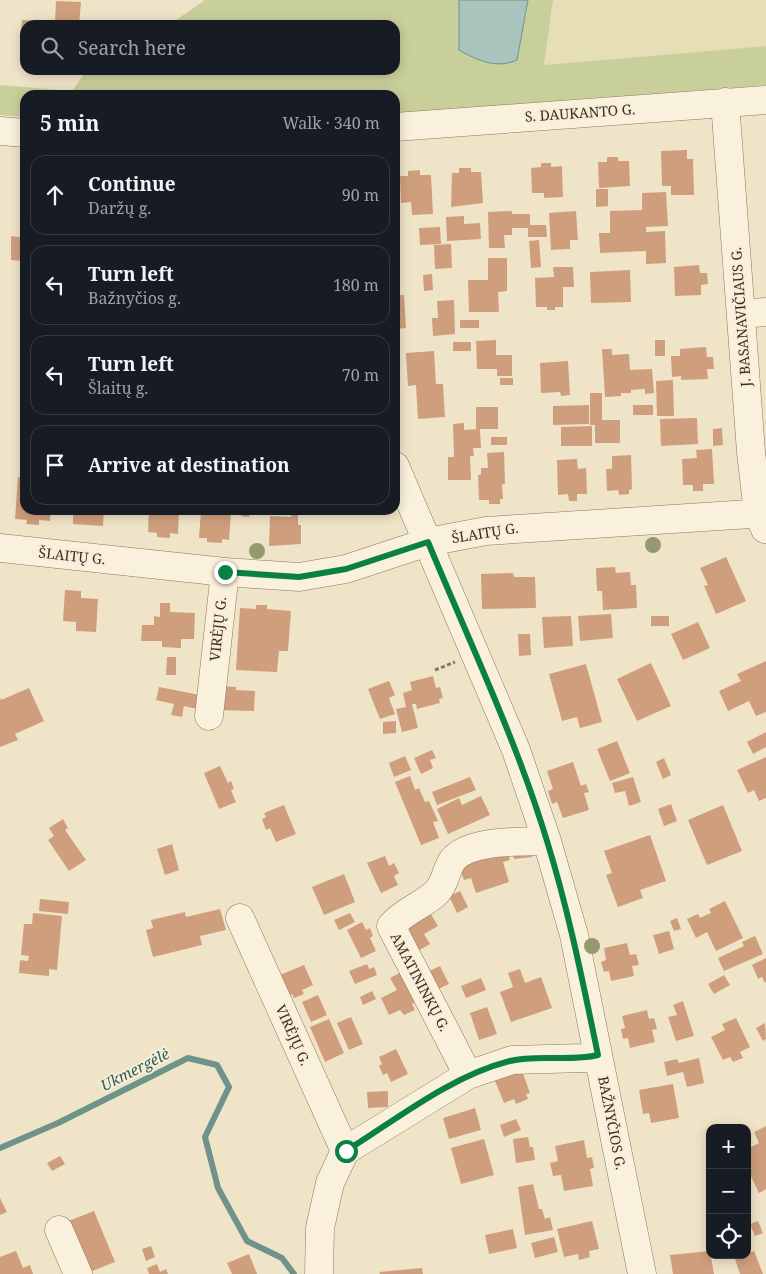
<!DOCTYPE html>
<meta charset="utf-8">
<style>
body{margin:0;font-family:"Noto Serif",serif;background:#20242c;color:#f1f3f6}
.controls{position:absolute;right:15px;bottom:15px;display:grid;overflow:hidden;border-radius:10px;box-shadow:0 2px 12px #0003}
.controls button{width:45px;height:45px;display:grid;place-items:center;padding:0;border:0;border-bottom:1px solid #363941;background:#171b24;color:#f1f3f6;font:25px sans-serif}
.stop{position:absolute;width:15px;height:15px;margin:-11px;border:4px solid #0b8043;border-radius:50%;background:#fff}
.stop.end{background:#0b8043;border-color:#fff;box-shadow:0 1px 5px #0008}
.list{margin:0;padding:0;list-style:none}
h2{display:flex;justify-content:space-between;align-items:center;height:65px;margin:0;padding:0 20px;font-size:21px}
h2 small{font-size:16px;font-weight:400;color:#9ea1a6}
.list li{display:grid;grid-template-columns:32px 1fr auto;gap:15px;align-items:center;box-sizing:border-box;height:80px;margin:0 10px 10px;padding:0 10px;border:1px solid #363941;border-radius:15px}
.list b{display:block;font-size:19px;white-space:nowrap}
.list p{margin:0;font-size:16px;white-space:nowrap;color:#9ea1a6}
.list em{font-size:16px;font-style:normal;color:#9ea1a6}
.icon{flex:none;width:28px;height:28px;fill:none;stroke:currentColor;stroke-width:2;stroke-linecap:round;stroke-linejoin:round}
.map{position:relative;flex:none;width:766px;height:1274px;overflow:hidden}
.search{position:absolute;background:#171b24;box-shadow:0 2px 12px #0003;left:20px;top:20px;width:380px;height:55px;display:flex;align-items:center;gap:12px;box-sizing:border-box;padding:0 18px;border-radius:15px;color:#9ea1a6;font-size:19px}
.panel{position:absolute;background:#171b24;box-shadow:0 2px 12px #0003;left:20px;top:90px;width:380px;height:425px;border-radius:15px}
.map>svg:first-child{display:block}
</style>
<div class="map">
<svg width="766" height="1274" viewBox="0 0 766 1274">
<rect width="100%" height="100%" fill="#f0e4c8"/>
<path fill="#e6deb5" d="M553,0H766V46L544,65Z"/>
<path fill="#c9cf9b" d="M205,0H459V50L526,16L528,0H553L544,65L766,46V85L395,114V95H25V117L0,115V85L72,91L87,70H395V25H169Z"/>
<path fill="#a9c4bc" stroke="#6f938a" d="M459,0H528L517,60C497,69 478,61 459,50Z"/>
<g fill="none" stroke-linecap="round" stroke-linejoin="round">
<path stroke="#6f938a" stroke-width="6" d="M0,1148L58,1123L188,1058L217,1065L229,1087L205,1137L218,1188L247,1241L282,1258L294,1274"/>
</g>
<path fill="#cf9f7d" d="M56,1L81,2L79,25H25V49H20L22,20L55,22Z
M687,150V159H693L694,195H671V186H662L661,151Z
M607,157H618V161H629L630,186L599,188L598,162H607Z
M541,163H551V167L562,166L563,197L544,198V193H532L531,168L541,167Z
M459,168H471V172H481L483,203L451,207L452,173H459Z
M420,170V175H431L433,214L412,215L411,202L401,203L400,176H408V171Z
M596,189H608V206L596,207Z
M666,192L668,226L646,227V232L665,231L666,263L646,264V251L600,253L599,233H610V211L642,210V193Z
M512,211V214H530V225H546L547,237H528V228H512V235H504L505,248H489L488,212Z
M576,211L578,240H570V249L551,250L549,213Z
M464,216V224L480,223L481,239L447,241L446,217Z
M440,227L441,244L420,245L419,228Z
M11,236L25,238V261L11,260Z
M539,240L541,267L531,268L529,241Z
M451,244L452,268L435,269L434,245Z
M488,258H507V291L498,292L499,312H469L468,280H488Z
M699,265L700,273H707L708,284L701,285V295L675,296L674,267Z
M553,267H573L574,287H563V307H555V310H547V307H536L535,278L554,277Z
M630,270L631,302L591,303L590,272Z
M432,274L433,290L424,291L423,275Z
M395,295H404L406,328L395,329Z
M454,300L455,334L433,336L432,318H438L437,301Z
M460,320H479V328H460Z
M496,340V355H512V376H497V369H477L476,341Z
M655,340H665V356H655Z
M453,342H471V351H453Z
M706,347L707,357H713L714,369H707L708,379L681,380V376L672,377L671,356H680V349Z
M602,349H612V355L629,354L630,370L652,369L654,393L645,394V389L631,390V393H621V396L605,397Z
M434,351L436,384H443L445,417L418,419L416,385L408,386L406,353Z
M568,361L570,395L561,396L560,392L541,393L540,363Z
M500,378H513V385H500Z
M673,380L674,416H657L656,381Z
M590,393H602V420H620V443H595V425H590Z
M589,405V424L553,425V406Z
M633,405H653V415H633Z
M476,407H498V429H476Z
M697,418L698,444L661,446L660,419Z
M464,423V430L480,429L481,448H473L474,456H470L471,480H448V457H454L453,424Z
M592,426V446H561V427Z
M722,428L723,445L713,446V429Z
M491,437H507V445H491Z
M712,449L714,484H703V491H693V485H683L682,459L697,458L696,450Z
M504,452L505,484H502L503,499H500V504H489V500H479L478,475H481V468H488L487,453Z
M631,455L632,489L629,490V494L619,495L618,490L607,491L606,469H612V456Z
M577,459L578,469L586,468L587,494H577V501H569L568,494L558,495L557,460Z
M18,477H25V510H51L50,521L39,520V525L26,524L27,520L15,519Z
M73,510H104L103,526L73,524Z
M149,510H179L178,534L170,533V538L157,537V533L148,532Z
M201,510H223L222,512H231L229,540L222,539V543L207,542V538H199Z
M241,510H250L249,517L241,516Z
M291,512L298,513V525H301V544L269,546L270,516L291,517Z
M726,557L746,601L716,614L704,586L708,585L700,568Z
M615,567L616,573L630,572L631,585H636L637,608L603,610L602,591H597L596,568Z
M513,573L514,577H535L536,608L482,609L481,574Z
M65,590L81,591V598L98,599L96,632L76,631V622L63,621Z
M160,603H170V612L195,613L194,639H181V648L162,647V641H141L142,625H154V616L160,617Z
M256,605H267V609L291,611L288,651H279L277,672L236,670L240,608L256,609Z
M611,614L613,638L580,641L578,616Z
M571,616L573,646L544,648L542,617Z
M651,616H669V626H651Z
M698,622L710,648L683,660L671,634Z
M518,634H530L531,655L519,656Z
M167,657H176V675H166Z
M766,661V712L756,716L749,701L728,711L719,691L741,681L737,674Z
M651,663L671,706L637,721L617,679Z
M586,664L602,722L580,728L577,717L562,721L549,674Z
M433,676L436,688L440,687L443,698L439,699L440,703L417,709L416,704H412L418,728L402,732L396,709L406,707L403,693L412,690L410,682Z
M389,681L395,695L389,698L395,714L380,719L368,689Z
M219,686L236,687V690L255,691L254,711L218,710Z
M159,687L200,695L197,709L184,706L182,717L171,715L174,704L156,700Z
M29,688L44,721L15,734L18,740L0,747V697L1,700Z
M396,721V733L383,734V722Z
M766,732V747L753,754L747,742Z
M617,741L630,773L610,781L597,749Z
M432,750L436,758L430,760L433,768L421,774L414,758Z
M405,756L411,770L394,777L389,763Z
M766,757V798L759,801L754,790L748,793L737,770Z
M664,758L671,775L663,779L656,762Z
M573,762L581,786L586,784L589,792L584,793L589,810L563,818L557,802L552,804L548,791L553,789L547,771Z
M220,766L228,783L231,781L234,789L231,790L236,802L219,809L204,773Z
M410,776L415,790L419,788L425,802L429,801L438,821L433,822L439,838L421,845L395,782Z
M470,777L476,790L437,805L432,792Z
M633,777L641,802L629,806L625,791L615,793L612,783Z
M481,796L490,815L448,834L437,809L459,798L462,805Z
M671,804L677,821L664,826L658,809Z
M284,805L296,834L276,842L270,828L266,830L262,819L266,817L264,813Z
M723,805L742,851L707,865L688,820Z
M63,819L68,828L65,830L86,860L69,871L48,840L54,836L49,828Z
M650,835L666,881L640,890L643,898L618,907L606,875L612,873L604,851Z
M172,844L179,870L165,875L157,849Z
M530,845L532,857L514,859L513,847Z
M507,851L510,860L503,862L509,882L476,893L471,878L464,880L459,867Z
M385,856L389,866L394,863L399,873L394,876L398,885L381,893L367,863Z
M344,874L355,902L324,915L312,887Z
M460,891L468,907L457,913L449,896Z
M40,899L69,902L68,914L39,911Z
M725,901L743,938L716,951L707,932L696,938L687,919L698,914L700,918L711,913L709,909Z
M220,909L226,930L200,936L202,945L153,957L146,930L153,928L151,920L185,912L186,917Z
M429,911L438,926L424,934L430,944L413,954L398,929Z
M33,913L62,916L57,970L49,969V976L19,973L20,960L28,961L29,956L21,955L24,924H32Z
M350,913L355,922L339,930L334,920Z
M677,918L681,929L674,931L670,921Z
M362,922L366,930L370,928L373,936L370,938L376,951L361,958L347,930Z
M669,931L674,949L659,954L653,935Z
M755,936L763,954L724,971L718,958L744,946L742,942Z
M627,943L630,955L636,954L639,965L632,966L634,976L611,981L609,971L604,972L601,962L606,960L604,948Z
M766,958V982L765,983L762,977L758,979L752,965Z
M367,964L369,969L374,967L377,975L355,984L349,971Z
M304,965L313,985L302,990L304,994L294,998L292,994L283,998L275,977Z
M440,966L449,984L436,990L427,972Z
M407,969L422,998L412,1004L415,1010L404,1015L400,1010L389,1015L381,998L397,990L390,978Z
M520,969L525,983L541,977L552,1008L511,1022L500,992L513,987L508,973Z
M724,975L730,985L714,994L708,984Z
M481,978L486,990L466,998L461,986Z
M372,991L376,999L363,1005L360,997Z
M318,995L327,1015L311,1022L302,1002Z
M683,1001L694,1036L676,1041L668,1017L677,1015L673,1005Z
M487,1007L497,1034L479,1040L470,1013Z
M647,1010L649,1019L654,1018L657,1029L652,1030L655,1042L630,1048L628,1038L623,1039L621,1029L625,1028L622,1016Z
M351,1017L363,1044L349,1050L337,1023Z
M736,1018L750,1047L740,1052L743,1058L733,1062L730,1057L723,1060L711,1037L725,1030L722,1024Z
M329,1019L344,1053L325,1062L310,1027Z
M765,1023L766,1039L763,1041L756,1028Z
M396,1049L408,1074L391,1082L387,1073L383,1075L379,1066L382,1064L379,1057Z
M699,1058L704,1083L687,1087L683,1072L667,1076L664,1062L677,1059L679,1063Z
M522,1071L530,1093L526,1094L528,1099L516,1104L514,1099L504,1103L495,1081Z
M673,1084L679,1118L651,1123L649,1113L643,1114L639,1090Z
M388,1091V1107L368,1108L367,1092Z
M475,1108L481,1130L449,1139L443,1118Z
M516,1119L521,1130L504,1137L500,1125Z
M766,1126V1189L759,1193L747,1168V1149L759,1143L754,1132Z
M528,1137L530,1147H533L535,1160L516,1163L513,1139Z
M484,1139L494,1175L461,1184L451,1148Z
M584,1140L587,1158L592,1157L594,1168L590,1169L593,1186L564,1191L561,1175L553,1176L550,1163L558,1161L555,1146Z
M60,1156L65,1164L52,1171L47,1163Z
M533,1184L539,1209H542L545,1219L550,1217L553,1230L525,1235L518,1187Z
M0,1198L7,1212L0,1215Z
M94,1211L115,1262L87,1273L66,1222Z
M592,1221L599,1249L589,1251L590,1257L579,1260L578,1254L564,1257L557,1229Z
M758,1221L763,1233L755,1236L750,1224Z
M513,1229L517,1248L489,1254L485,1235Z
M554,1237L558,1252L535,1258L531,1243Z
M151,1246L155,1257L146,1261L142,1249Z
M16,1251L23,1268L30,1265L33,1274H0V1257Z
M710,1251L714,1274H673L670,1255Z
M754,1251L763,1274H740L735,1259Z
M249,1254L257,1274H232L227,1263Z
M157,1264L160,1272L166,1269L168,1274H149L147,1268Z
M422,1268L423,1274H380L379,1272Z"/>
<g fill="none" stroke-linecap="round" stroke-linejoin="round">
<g stroke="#8d765c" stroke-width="29">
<path id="minor" d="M725,102L751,452L758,513L765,529
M395,127L766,100
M0,131L25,133
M741,314L766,312
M395,466L516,750L547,841L574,935L642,1274
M0,548L225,572L299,577L346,569L428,542L486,531L766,513
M209,716L225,572
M240,918L345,1151
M468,1075L391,926C405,910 424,905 437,892C445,884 446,870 452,861C468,839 523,842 547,841
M59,1230L78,1274
M319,1274L320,1228L330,1183L345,1151L468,1075L512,1060L584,1058L598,1055"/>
</g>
<path stroke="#8d765c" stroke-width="3" stroke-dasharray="4 2.5" stroke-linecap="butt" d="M435,670L455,662"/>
<use href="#minor" stroke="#faf1dc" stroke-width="28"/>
</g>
<g fill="#96986f">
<circle cx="653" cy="545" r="8"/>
<circle cx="257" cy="551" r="8"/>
<circle cx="592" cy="946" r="8"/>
</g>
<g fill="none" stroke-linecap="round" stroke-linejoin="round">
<path stroke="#0b8043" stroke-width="6" d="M225,572L299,577L346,569L428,542C469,641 516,739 547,841C569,912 583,983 598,1055C570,1062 537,1054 510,1061C451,1076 397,1119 346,1151"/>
</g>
<g text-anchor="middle" stroke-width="4" stroke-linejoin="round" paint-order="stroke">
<g font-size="14" fill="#3d2e20" stroke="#f7eed8">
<text transform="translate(580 113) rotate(-4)" y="5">S. DAUKANTO G.</text>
<text transform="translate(741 317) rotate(-94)" y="5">J. BASANAVIČIAUS G.</text>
<text transform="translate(485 533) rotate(-9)" y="5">ŠLAITŲ G.</text>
<text transform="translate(72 556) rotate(6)" y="5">ŠLAITŲ G.</text>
<text transform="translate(218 629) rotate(-84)" y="5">VIRĖJŲ G.</text>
<text transform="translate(420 982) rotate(62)" y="5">AMATININKŲ G.</text>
<text transform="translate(293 1035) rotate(66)" y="5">VIRĖJŲ G.</text>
<text transform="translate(612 1123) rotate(79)" y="5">BAŽNYČIOS G.</text>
</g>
<g font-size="15" font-style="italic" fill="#2f5d5a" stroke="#f7eed8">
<text transform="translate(135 1070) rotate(-27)" y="5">Ukmergėlė</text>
</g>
</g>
</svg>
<div class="controls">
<button>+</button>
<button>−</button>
<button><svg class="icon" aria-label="locate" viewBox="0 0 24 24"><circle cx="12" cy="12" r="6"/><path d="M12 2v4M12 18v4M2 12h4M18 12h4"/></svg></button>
</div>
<div class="stop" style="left:346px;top:1151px"></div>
<div class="stop end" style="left:225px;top:572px"></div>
<div class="search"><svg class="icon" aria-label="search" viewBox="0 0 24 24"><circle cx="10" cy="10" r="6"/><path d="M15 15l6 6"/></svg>Search here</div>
<section class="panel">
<h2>5 min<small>Walk · 340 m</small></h2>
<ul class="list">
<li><svg class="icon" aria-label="ahead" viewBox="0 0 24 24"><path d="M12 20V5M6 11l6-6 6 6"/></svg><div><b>Continue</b><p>Daržų g.</p></div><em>90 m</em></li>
<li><svg class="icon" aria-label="left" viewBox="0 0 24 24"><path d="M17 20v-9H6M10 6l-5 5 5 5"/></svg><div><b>Turn left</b><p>Bažnyčios g.</p></div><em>180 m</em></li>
<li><svg class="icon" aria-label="left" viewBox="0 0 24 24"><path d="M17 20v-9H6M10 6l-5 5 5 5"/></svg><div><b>Turn left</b><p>Šlaitų g.</p></div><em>70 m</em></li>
<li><svg class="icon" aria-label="arrive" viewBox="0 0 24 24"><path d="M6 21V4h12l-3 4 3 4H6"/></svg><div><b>Arrive at destination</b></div></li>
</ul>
</section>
</div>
